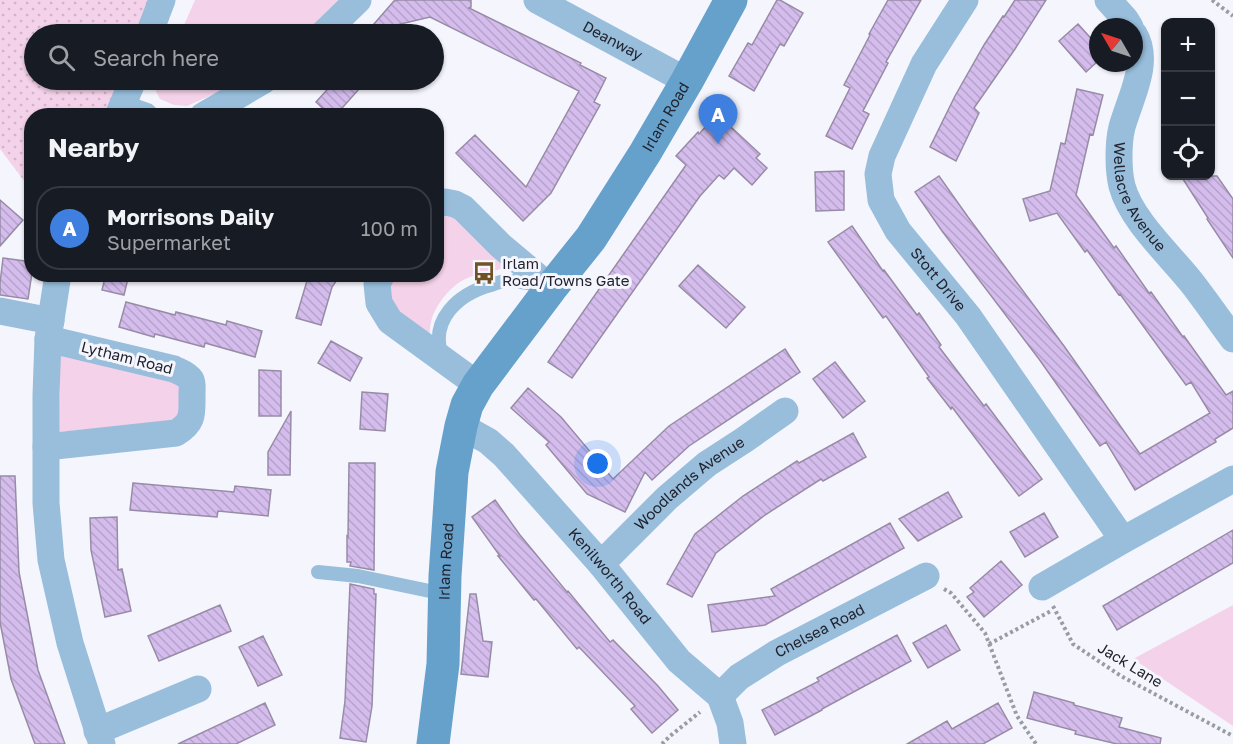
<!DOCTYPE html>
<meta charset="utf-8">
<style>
body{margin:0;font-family:"Golos Text",sans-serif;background:#242831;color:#f1f3f6}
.controls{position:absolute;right:18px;top:18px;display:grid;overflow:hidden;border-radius:12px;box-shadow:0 2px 4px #0004}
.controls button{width:54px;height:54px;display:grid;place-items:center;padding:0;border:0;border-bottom:2px solid #363941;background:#171b24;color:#f1f3f6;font:30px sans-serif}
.compass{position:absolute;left:1089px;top:18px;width:54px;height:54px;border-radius:50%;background:#171b24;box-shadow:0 2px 4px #0004;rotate:309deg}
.you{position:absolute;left:598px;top:464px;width:21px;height:21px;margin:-15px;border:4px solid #fff;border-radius:50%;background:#1a73e8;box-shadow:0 0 0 9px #1a73e833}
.badge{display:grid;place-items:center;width:39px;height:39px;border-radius:50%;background:#2563eb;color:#fff;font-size:20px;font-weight:700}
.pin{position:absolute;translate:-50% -50px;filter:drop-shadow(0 2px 3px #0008)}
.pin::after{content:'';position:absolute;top:32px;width:21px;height:18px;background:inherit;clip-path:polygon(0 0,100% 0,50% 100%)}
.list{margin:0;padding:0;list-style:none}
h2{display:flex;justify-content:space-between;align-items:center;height:78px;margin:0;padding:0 24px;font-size:26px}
h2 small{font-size:20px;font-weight:400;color:#9ea1a6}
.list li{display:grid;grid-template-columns:39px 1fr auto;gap:18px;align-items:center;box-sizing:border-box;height:84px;margin:0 12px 12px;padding:0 12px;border:2px solid #363941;border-radius:24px}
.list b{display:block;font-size:22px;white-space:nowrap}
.list p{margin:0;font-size:20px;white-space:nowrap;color:#9ea1a6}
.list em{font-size:20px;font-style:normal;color:#9ea1a6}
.icon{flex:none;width:33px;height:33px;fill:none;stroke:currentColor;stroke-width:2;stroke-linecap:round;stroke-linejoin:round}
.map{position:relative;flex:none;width:1233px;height:744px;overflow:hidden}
.search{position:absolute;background:#171b24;box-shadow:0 2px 4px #0004;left:24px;top:24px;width:420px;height:66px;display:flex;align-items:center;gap:15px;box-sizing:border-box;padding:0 21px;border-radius:33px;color:#9ea1a6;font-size:22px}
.panel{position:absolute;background:#171b24;box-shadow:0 2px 4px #0004;left:24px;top:108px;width:420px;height:174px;border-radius:24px}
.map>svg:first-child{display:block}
</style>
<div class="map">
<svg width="1233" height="744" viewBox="0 0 1233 744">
<defs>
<pattern id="park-dots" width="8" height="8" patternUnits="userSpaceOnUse" patternTransform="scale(1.5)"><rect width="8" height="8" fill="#f4d2e9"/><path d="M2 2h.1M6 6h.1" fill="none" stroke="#d1b4c8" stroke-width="1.8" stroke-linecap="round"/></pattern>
<pattern id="building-back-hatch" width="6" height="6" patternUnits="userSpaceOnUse" patternTransform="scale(1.5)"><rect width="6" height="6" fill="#d4bded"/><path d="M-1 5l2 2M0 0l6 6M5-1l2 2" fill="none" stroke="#b6a2cc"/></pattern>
</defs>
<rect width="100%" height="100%" fill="#f5f6fd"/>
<path fill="#f4d2e9" d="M195,0H346L311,34H180Z
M160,80H245L187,106L174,105L160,99L155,89Z
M449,216L458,219L506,266C495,273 482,272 470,277C453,283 438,301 432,318C430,324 430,331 429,337L394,311L388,288L395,275L436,274V219L439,217Z
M60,354L176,382L180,388V413L175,421L59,432Z
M1233,605V726L1133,659Z"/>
<path fill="url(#park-dots)" d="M0,0H150L136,34H34V80H119L105,115L32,116L31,190L0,149Z"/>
<path fill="url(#building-back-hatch)" stroke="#988ba6" stroke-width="1.5" d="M398,0H471V7L469,8L581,63L580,65L606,78L594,102L600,105L551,193L523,221L456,153L475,135L526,187L579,91L430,17L367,32L394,1Z
M777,0H780L803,13L784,46L780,44L754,91L729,76L748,43L752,45Z
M888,0H921L886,62L888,63L863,111L869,114L852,149L826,136L850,88L844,85L870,35L869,34Z
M1015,0H1046L1015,49L974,108L979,113L956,161L930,147L955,96L984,45L1003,16L1004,17Z
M1078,24L1098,46V61L1086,72L1059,41Z
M336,80H367L335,116H331L316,102Z
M1077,89L1103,95L1093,135L1090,134L1076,195L1114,248L1116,246L1149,293L1151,292L1183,337L1184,336L1226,395L1233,391V428L1215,439L1216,442L1135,490L1106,442L1100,446L1039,359L942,231L915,192L939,176L968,217L1064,346L1140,454L1210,413L1191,382L1186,385L1120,294L1119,295L1087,250L1085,252L1057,213L1030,221L1023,199L1050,191L1061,143L1065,144Z
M717,114L760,154L756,158L767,168L752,185L734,168L724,179L719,175L700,196L572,378L548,362L686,165L676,156L698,132L699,134Z
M844,171V210L816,211L815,172Z
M1181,176H1217L1233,199V258L1207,219L1208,218Z
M0,200L23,220L0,246Z
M852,226L883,271L884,270L917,315L919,313L941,345L939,347L984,406L986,404L1042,479L1019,496L952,407L951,409L927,378L929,377L886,316L883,318L828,242Z
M3,258L32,262V273L28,299L0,295V283Z
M698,265L745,307L726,328L679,286Z
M106,274H129L124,295L102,290Z
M309,274H341L332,287L321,325L296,318Z
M126,302L175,315L176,312L226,325L227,321L262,331L255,357L205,343L204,347L155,334L154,337L119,327Z
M331,341L362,358L350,381L318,363Z
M785,349L800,372L689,446L652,480L645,472L625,512L587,494L546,445L549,442L511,408L528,388L561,417L613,479L669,426Z
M835,362L865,401L843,418L813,379Z
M259,370L281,371V416H259Z
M362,392L388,394L385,431L360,429Z
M291,411L290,475H268V452Z
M853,433L866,457L823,481L821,479L765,515L716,553L692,597L667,584L695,534L743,496L797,461L799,463Z
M349,463H375L374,570L350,566L351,562H347V536L348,537Z
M0,476H15L19,572L38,670L65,744H35L11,679L0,622Z
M133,483L234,492L235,486L271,490L268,516L218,511L217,517L130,510Z
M948,492L962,517L918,541L899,519Z
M495,500L520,535L567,592L568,591L610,642L613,640L658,686L678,710L652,733L631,709L635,706L579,647L577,649L536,599L534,600L498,556H500L472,517Z
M1044,513L1058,537L1025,557L1010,532Z
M117,517L118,570L122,569L131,611L105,617L91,550L90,518Z
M890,523L904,548L765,625L712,632L708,605L775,596L771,589Z
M1233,530V563L1117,630L1103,606Z
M1001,561L1022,585L984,617L967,597L974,592L970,588Z
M350,584L374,589V594H376L372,706L366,742L340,738L345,701Z
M470,594H476L483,641L492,642L488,677L461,674Z
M220,605L231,631L159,661L148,636Z
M946,625L960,650L928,668L913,643Z
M897,635L911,661L822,709V710L775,735L762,710L819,681L817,678Z
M263,636L282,675L258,686L239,647Z
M1034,692L1074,703V705L1122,718L1119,727L1161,738L1160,744H1117L1075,734L1076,731L1027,718Z
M265,703L275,725L236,744H178Z
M998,703L1012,728L983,744H907L947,721L952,729Z"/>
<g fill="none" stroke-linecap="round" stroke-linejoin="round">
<path stroke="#9a9ca5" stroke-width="4" stroke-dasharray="3 3" stroke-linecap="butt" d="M1212,0L1233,16
M944,589L951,593L985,633L1017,716L1036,744
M1053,606L1073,644L1121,676L1233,736
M989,644L1051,611
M662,744L670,736L700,712"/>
<path stroke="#98bedb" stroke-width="14" d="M442,357C429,320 458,294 491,285C497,283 504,280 509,281C520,281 532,284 542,286
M318,572L358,576L444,594"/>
<g stroke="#98bedb" stroke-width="27">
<path id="s1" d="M537,0L687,81"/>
<path id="s2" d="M965,0L924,64L882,156L878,174L881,200L898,231L968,316L1123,540"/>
<path d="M1108,0L1125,19L1130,27"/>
<path d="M149,34L162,0"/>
<path d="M323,34L358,0"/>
<path id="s3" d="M1134,34C1151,62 1130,98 1122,127C1118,143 1118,170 1122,186C1131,220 1170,255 1192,283C1206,301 1219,320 1233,339"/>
<path d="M122,108L145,116"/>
<path d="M118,116L133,80"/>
<path d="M203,116L264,80"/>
<path d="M436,205L445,202L455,204L463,208L501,246L551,288"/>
<path d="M58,274L48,339L46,395V503L51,560L70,643L102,744"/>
<path d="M382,274L377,284L379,303L390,321L478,385"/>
<path d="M0,311L51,321"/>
<path id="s4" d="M461,426L488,441L504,455L601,564L679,661L720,696L730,723L733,744"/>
<path d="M46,447L176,433C194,422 192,414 192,395C192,389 193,384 191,380C187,374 180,372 174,369L48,339"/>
<path id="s5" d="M601,564L667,498L707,464L744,440L785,411"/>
<path d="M1042,587L1123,540L1233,479"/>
<path id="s6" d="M720,696L739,677L777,653L926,576"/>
<path d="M97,731L198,689"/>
</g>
<path stroke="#66a1cc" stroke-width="33" id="s7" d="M433,744L443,664L445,576L452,472L461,426L467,405L478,385L551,288L591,238L645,153L687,81L731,0"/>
</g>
<defs>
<g id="bus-bare" transform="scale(1.8)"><path d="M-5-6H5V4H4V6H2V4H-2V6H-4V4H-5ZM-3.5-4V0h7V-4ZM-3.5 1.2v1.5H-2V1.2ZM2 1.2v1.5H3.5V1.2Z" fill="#6f5226" stroke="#f5f6fd" stroke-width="2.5" paint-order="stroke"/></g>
</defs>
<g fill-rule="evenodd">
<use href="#bus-bare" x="484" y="273"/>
</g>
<g text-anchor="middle" stroke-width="6" stroke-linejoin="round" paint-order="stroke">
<g font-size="15" fill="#21232f" stroke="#f5f6fd">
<text dy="5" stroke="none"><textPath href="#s1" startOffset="86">Deanway</textPath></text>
<text dy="5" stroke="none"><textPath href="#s7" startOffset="692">Irlam Road</textPath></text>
<text dy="5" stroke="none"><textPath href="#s3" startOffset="172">Wellacre Avenue</textPath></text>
<text dy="5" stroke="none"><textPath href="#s2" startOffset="320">Stott Drive</textPath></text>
<text transform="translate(127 358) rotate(14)" y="5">Lytham Road</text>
<text dy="5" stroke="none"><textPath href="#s5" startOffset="120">Woodlands Avenue</textPath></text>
<text dy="5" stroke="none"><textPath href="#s7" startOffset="183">Irlam Road</textPath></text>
<text dy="5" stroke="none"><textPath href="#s4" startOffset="213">Kenilworth Road</textPath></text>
<text dy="5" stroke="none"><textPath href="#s6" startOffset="120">Chelsea Road</textPath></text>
<text transform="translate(1130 665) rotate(31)" y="5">Jack Lane</text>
</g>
<g font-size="15" fill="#21232f" stroke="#f5f6fd" text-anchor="start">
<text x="502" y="269">Irlam<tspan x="502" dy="17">Road/Towns Gate</tspan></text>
</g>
</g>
</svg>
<div class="controls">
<button>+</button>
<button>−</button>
<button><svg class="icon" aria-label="locate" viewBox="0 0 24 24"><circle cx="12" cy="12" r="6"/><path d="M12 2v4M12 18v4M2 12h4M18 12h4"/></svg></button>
</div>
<svg class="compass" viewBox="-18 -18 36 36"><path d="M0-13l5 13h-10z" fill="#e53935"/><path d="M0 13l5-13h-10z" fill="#9ea1a6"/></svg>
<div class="you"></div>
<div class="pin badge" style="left:718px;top:144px;background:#3f7fe0">A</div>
<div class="search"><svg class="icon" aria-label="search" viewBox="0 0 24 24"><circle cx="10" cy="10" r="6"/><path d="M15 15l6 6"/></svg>Search here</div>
<section class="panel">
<h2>Nearby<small></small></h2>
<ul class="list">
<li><span class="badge" style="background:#3f7fe0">A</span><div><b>Morrisons Daily</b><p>Supermarket</p></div><em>100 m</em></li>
</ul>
</section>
</div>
